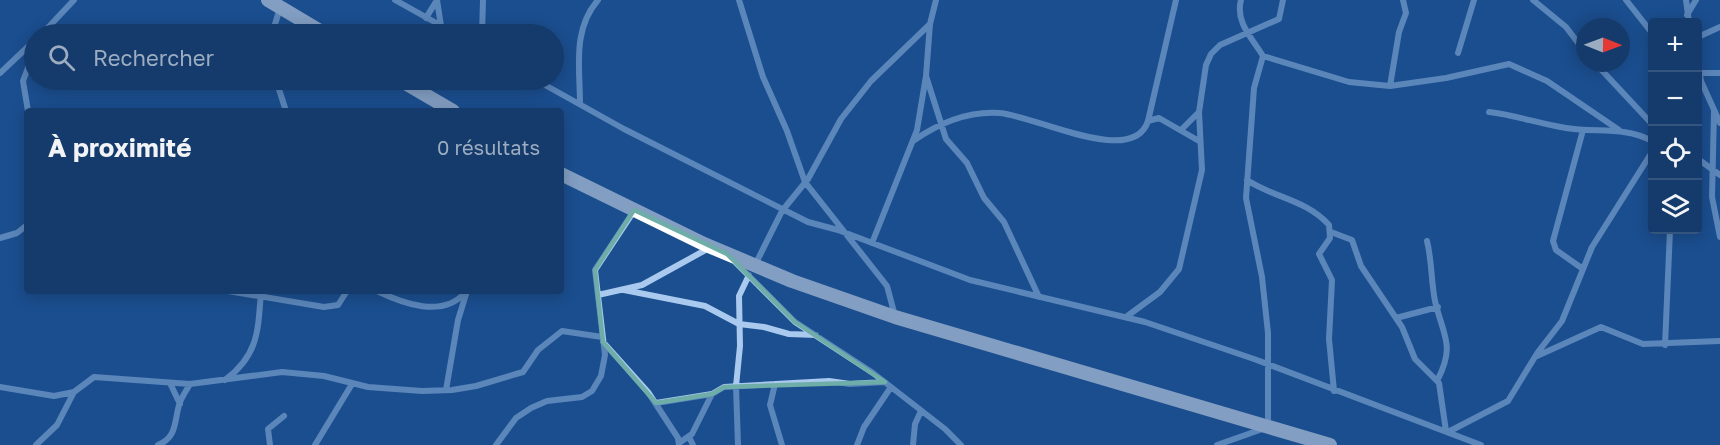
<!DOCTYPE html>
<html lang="fr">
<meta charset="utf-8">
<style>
body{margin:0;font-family:"Golos Text",sans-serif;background:#214673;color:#f1f3f6}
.controls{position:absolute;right:18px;top:18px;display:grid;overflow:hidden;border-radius:6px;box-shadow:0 3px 15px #0003}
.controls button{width:54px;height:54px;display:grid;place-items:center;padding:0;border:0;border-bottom:2px solid #33557e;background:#143b6b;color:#f1f3f6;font:30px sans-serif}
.compass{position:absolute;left:1576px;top:18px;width:54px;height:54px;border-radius:50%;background:#143b6b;box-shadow:0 3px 15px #0003;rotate:91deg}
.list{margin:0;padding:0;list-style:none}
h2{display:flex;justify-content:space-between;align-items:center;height:78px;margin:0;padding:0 24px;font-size:26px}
h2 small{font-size:20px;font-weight:400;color:#9dadc1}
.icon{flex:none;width:33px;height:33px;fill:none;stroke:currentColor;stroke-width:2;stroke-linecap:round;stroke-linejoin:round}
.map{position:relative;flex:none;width:1720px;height:445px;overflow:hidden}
.search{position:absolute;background:#143b6b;box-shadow:0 3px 15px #0003;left:24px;top:24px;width:540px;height:66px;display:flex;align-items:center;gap:15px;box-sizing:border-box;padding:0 21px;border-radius:33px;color:#9dadc1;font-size:22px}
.panel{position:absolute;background:#143b6b;box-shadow:0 3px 15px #0003;left:24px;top:108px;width:540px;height:186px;border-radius:6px}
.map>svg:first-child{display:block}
</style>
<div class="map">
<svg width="1720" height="445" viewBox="0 0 1720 445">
<rect width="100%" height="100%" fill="#1b4f8f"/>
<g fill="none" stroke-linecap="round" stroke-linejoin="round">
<path stroke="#a9c9ee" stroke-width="6" d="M395,0L456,34
M437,0L441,26
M739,0L763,77L787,131L805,182L887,286L895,316
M1533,0L1566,27L1585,52
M1626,0L1652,33
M1686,0L1689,22
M1687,15L1696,0
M426,18L437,0
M42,34L74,0
M272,34L280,8
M482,34L483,0
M1698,37L1720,27
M1458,53L1474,0
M1263,56L1349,82L1390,86L1446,78L1509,64L1547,81L1619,130
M1595,63L1652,124
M1698,63L1701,81L1720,123
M0,73L34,41
M1698,73H1720
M926,76L946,139L967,163L984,198L1004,222L1039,297
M276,80L286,111
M536,80L624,129L808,222L838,230L970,280L1145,322L1254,359L1481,445
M1390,86L1399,32L1406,13L1403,0
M580,104C580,68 572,30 598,0
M28,111L23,81L34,52
M1489,112C1515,115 1540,124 1566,128C1596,133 1625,126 1652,141
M1714,112L1712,197L1720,237
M1148,121L1159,118L1199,141
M1181,130L1199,112
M913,141C939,123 968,111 999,113C1034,115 1133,168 1148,121L1176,0
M1698,159L1720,175
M1247,180C1274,198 1305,199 1329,225L1330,238L1319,254L1332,280L1329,339L1334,391
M1331,232L1352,240L1361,266L1402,327L1415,359L1439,383L1446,431
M0,238L17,233L27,225
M1427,241C1432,261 1431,281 1435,301C1443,336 1456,345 1437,381
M872,243L917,130L926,76L930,24
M736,263L795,322L873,373L945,429L961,445
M755,265L782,211L808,179L841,119L871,81L930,24L936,0
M1583,269L1556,250L1553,241L1583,130
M624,290L705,306L739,324L764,327L789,334L816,335
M228,291L324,307L338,305L347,291
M377,291C404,304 442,318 465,293
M598,295L642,285L711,247
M1126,317L1160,292L1179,269L1202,170L1199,112L1206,65L1211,54L1220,45L1279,19L1283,0
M1396,318L1438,307
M603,342L648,392L678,438L679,445
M1665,345L1670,230
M1537,356L1601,327L1643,344L1720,341
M225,380C259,355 258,330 261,291
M170,383L180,404
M775,384L770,405L782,445
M0,387L54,396L74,392L94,377L190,384L282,372L324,376L368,387L422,391L452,390L476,386L523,372L538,350L562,331L602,337
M446,390L458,320L467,291
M656,403L712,394
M1448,432L1508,401L1538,352L1562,321L1592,247L1652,152
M689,437L693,445
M679,443L692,434L712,394L724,387L829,381L850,384L884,382
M36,445L57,425L74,392
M158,445C177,437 174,423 179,405C181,398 186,391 190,384
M270,445L268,429L284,416
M315,445L352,384
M496,445L516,418L531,408L547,401L582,397L592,391L601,376L605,355L595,270L634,211
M738,445L736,386L740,346L739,296L749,275
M857,445L864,427L891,387
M913,445L915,424L921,411
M1217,445L1268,427V333L1262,277L1246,198L1254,88L1263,56C1252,38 1235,22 1241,0"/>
<path stroke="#fff" stroke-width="14" d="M268,0L325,34
M400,80L453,111
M561,174L704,244L792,281L895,317L1330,445"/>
</g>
<path d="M0 0H1720V445H0ZM634,210L727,254L795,322L885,382L724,387L712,394L656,403L603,342L595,270Z" fill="#1b4f8f" fill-opacity=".55" fill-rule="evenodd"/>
<path fill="none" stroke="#6fada8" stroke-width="4.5" stroke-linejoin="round" d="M634,210L727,254L795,322L885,382L724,387L712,394L656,403L603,342L595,270Z"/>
</svg>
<div class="controls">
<button>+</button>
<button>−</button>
<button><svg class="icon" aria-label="locate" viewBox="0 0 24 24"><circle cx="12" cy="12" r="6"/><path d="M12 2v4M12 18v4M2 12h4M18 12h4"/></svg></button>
<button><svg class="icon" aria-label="layers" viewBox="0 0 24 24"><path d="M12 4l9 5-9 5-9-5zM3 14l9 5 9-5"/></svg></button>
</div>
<svg class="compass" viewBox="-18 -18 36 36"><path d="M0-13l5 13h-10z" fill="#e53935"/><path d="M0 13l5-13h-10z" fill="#9dadc1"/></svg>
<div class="search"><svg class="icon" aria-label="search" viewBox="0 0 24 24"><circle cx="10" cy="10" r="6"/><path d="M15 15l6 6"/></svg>Rechercher</div>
<section class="panel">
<h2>À proximité<small>0 résultats</small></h2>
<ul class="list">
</ul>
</section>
</div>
